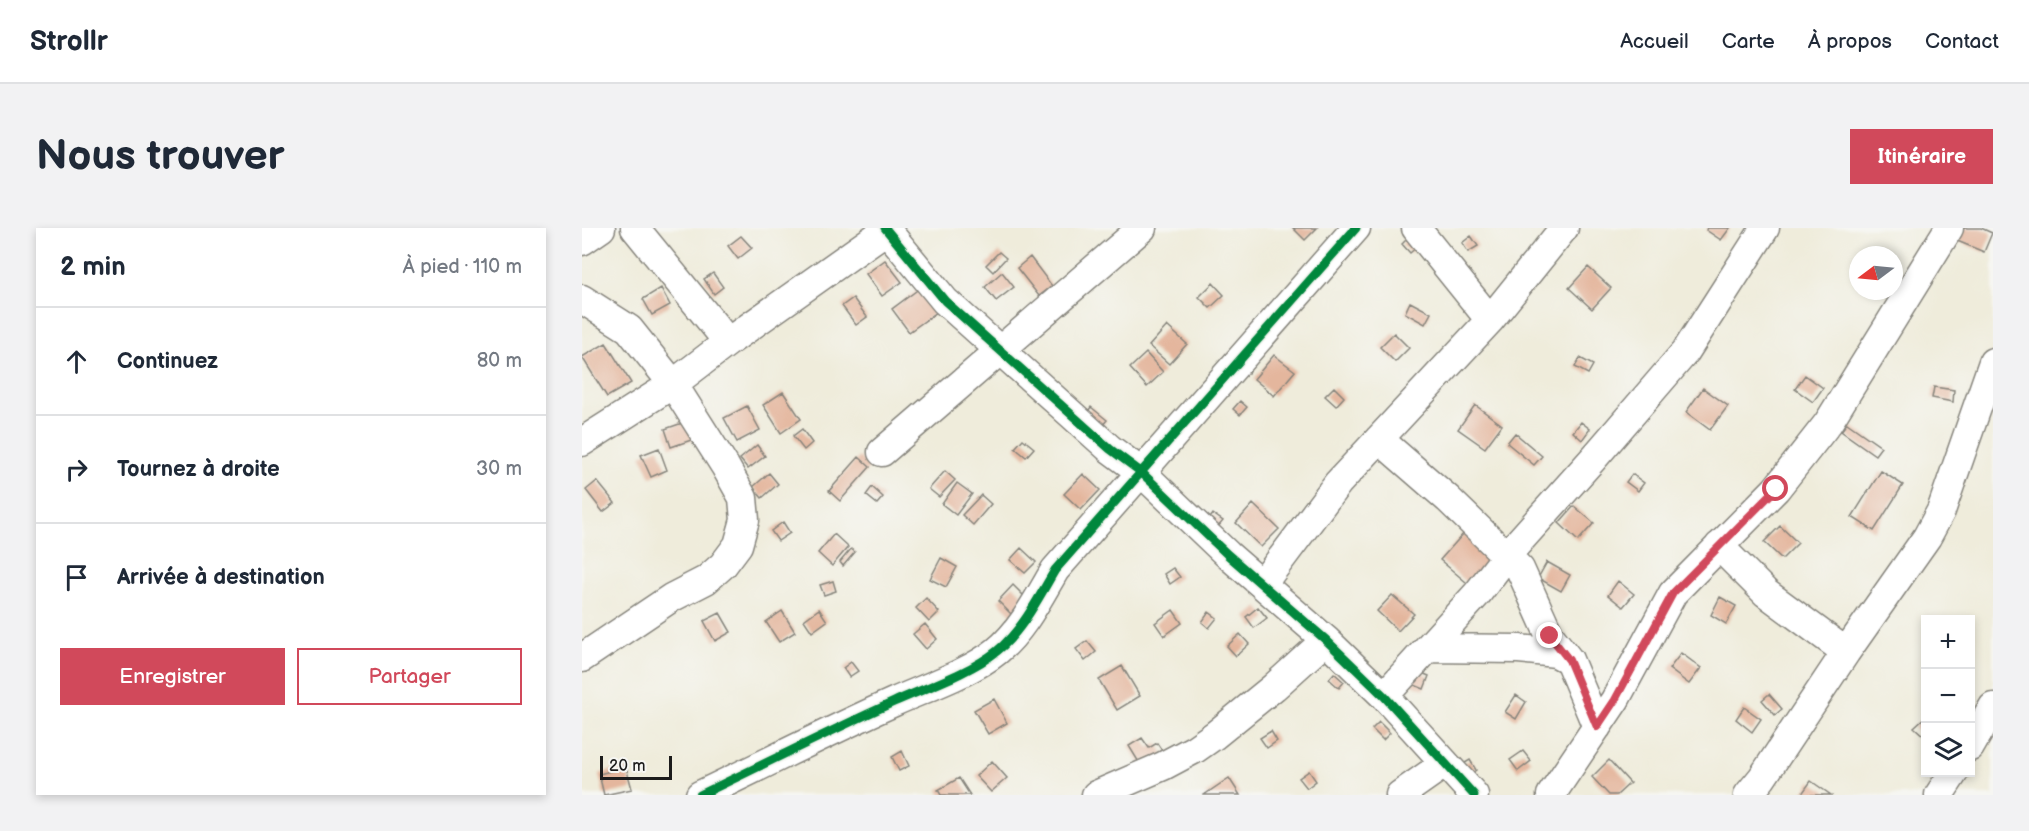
<!DOCTYPE html>
<html lang="fr">
<meta charset="utf-8">
<style>
body{margin:0;font-family:"Balsamiq Sans",sans-serif;background:#f2f2f3;color:#1f2937}
.controls{position:absolute;right:18px;bottom:18px;display:grid;overflow:hidden;border-radius:0px;box-shadow:0 3px 9px #0003}
.controls button{width:54px;height:54px;display:grid;place-items:center;padding:0;border:0;border-bottom:2px solid #e0e1e3;background:#fff;color:#1f2937;font:30px sans-serif}
.compass{position:absolute;left:1267px;top:18px;width:54px;height:54px;border-radius:50%;background:#fff;box-shadow:0 3px 9px #0003;rotate:254deg}
.scale{position:absolute;left:18px;bottom:15px;width:72px;box-sizing:border-box;padding-left:6px;border:3px solid #1c1c1c;border-top:0;font-size:16px;line-height:21px;white-space:nowrap;color:#1c1c1c;-webkit-text-stroke:4px #f6f6f2;paint-order:stroke}
.stop{position:absolute;width:18px;height:18px;margin:-14px;border:4px solid #d1495b;border-radius:50%;background:#fff}
.stop.end{background:#d1495b;border-color:#fff;box-shadow:0 2px 6px #0008}
.list{margin:0;padding:0;list-style:none}
h2{display:flex;justify-content:space-between;align-items:center;height:78px;margin:0;padding:0 24px;font-size:26px}
h2 small{font-size:20px;font-weight:400;color:#747a83}
.list li{display:grid;grid-template-columns:39px 1fr auto;gap:18px;align-items:center;box-sizing:border-box;height:108px;padding:0 24px;border-top:2px solid #e0e1e3}
.list b{display:block;font-size:22px;white-space:nowrap}
.list em{font-size:20px;font-style:normal;color:#747a83}
.actions{display:flex;gap:12px;padding:18px 24px}
.actions a{flex:1;padding:14px 0;border:2px solid #d1495b;border-radius:0px;text-align:center;font-size:21px;color:#d1495b}
.actions .main{background:#d1495b;color:#fff}
.icon{flex:none;width:33px;height:33px;fill:none;stroke:currentColor;stroke-width:2;stroke-linecap:round;stroke-linejoin:round}
.map{position:relative;flex:none;width:1411px;height:567px;overflow:hidden;border-radius:0px}
header{display:flex;align-items:center;gap:36px;box-sizing:border-box;height:84px;padding:0 30px;background:#fff;border-bottom:2px solid #e0e1e3}
header strong{font-size:28px}
nav{display:flex;gap:33px;margin-inline-start:auto;font-size:21px}
.intro{display:flex;align-items:center;justify-content:space-between;box-sizing:border-box;height:144px;padding:0 36px}
h1{margin:0;font-size:42px}
.button{padding:15px 27px;border-radius:0px;background:#d1495b;color:#fff;font-size:21px;font-weight:700}
main{display:flex;gap:36px;padding:0 36px}
aside{flex:1;background:#fff;border-radius:0px;box-shadow:0 3px 9px #0003}
.map>svg:first-child{display:block}
</style>
<header>
<strong>Strollr</strong>
<nav><a>Accueil</a><a>Carte</a><a>À propos</a><a>Contact</a></nav>
</header>
<div class="intro"><h1>Nous trouver</h1><a class="button">Itinéraire</a></div>
<main>
<aside>
<h2>2 min<small>À pied · 110 m</small></h2>
<ul class="list">
<li><svg class="icon" aria-label="ahead" viewBox="0 0 24 24"><path d="M12 20V5M6 11l6-6 6 6"/></svg><div><b>Continuez</b></div><em>80 m</em></li>
<li><svg class="icon" aria-label="right" viewBox="0 0 24 24"><path d="M7 20v-9h11M14 6l5 5-5 5"/></svg><div><b>Tournez à droite</b></div><em>30 m</em></li>
<li><svg class="icon" aria-label="arrive" viewBox="0 0 24 24"><path d="M6 21V4h12l-3 4 3 4H6"/></svg><div><b>Arrivée à destination</b></div></li>
</ul>
<div class="actions"><a class="main">Enregistrer</a><a>Partager</a></div>
</aside>
<div class="map">
<svg width="1411" height="567" viewBox="0 0 1411 567">
<rect width="100%" height="100%" fill="#f6f6f2"/>
<filter id="ink" filterUnits="userSpaceOnUse"><feTurbulence type="fractalNoise" baseFrequency=".0167" numOctaves="2"/><feDisplacementMap in="SourceGraphic" scale="12" xChannelSelector="R" yChannelSelector="G"/><feConvolveMatrix kernelMatrix="1 2 1 2 8 2 1 2 1" color-interpolation-filters="sRGB"/></filter>
<filter id="wash" filterUnits="userSpaceOnUse"><feTurbulence type="fractalNoise" baseFrequency=".008" numOctaves="4" result="noise"/><feDisplacementMap in="SourceGraphic" scale="24" xChannelSelector="R" yChannelSelector="G"/><feGaussianBlur stdDeviation="1.35" result="paint"/><feColorMatrix in="noise" values="0 0 0 0 0 0 0 0 0 0 0 0 0 0 0 0 0 1.4 0 .05"/><feComposite in="paint" operator="in"/></filter>
<g filter="url(#wash)">
<rect width="100%" height="100%" fill="#efecdb"/>
<g id="blocks">
<path fill="#e4b69d" d="M711,0H735L723,12Z
M1125,0H1148L1139,12L1124,2Z
M1372,0H1399L1410,5L1402,24L1368,10Z
M159,8L170,20L156,31L146,18Z
M828,8L837,17L828,25L820,16Z
M889,8L896,18L886,24L880,15Z
M417,24L424,30L411,44L404,37Z
M448,29L470,58L457,68L435,40Z
M303,32L320,54L300,68L284,46Z
M1006,39L1029,60L1010,81L987,60Z
M420,44L432,59L414,73L403,59Z
M131,45L141,59L132,66L122,51Z
M631,55L642,67L628,80L617,69Z
M79,60L88,77L70,87L61,71Z
M338,60L355,84L327,104L310,81Z
M271,70L285,89L274,97L260,78Z
M828,74L849,85L843,96L823,85Z
M585,98L605,116L587,136L567,118Z
M812,105L827,120L813,134L798,119Z
M24,115L49,155L25,169L0,129Z
M564,125L581,144L565,159L548,140Z
M692,127L713,143L692,168L672,151Z
M998,130L1011,137L1006,146L993,139Z
M1223,147L1241,160L1231,174L1213,161Z
M752,159L762,169L754,178L743,168Z
M1352,159L1372,162L1371,174L1350,170Z
M1121,160L1146,178L1128,202L1104,184Z
M201,164L219,191L199,205L181,177Z
M658,173L665,179L658,187L651,181Z
M893,177L920,197L903,220L876,201Z
M165,178L178,202L155,214L142,190Z
M509,179L525,192L519,199L504,186Z
M109,192L115,210L89,219L83,201Z
M999,194L1008,201L1000,212L991,204Z
M1265,195L1299,219L1293,227L1259,203Z
M220,201L230,215L222,222L211,208Z
M933,205L960,228L952,237L925,215Z
M441,211L452,220L444,229L433,220Z
M175,217L183,228L166,241L158,231Z
M77,220L85,242L69,249L59,227Z
M277,229L288,239L258,273L247,263Z
M363,243L373,252L357,269L347,261Z
M1299,243L1321,257L1292,303L1270,289Z
M187,245L196,256L180,270L171,259Z
M501,246L518,262L499,282L482,266Z
M1050,246L1062,255L1056,263L1044,254Z
M15,253L33,275L21,284L4,262Z
M375,255L390,266L374,287L360,276Z
M290,259L301,269L295,276L284,267Z
M399,267L409,276L391,297L380,287Z
M671,276L697,301L679,319L654,295Z
M992,278L1012,295L996,313L977,295Z
M631,286L641,293L635,300L626,293Z
M201,294L208,305L196,313L189,303Z
M1198,298L1216,315L1200,331L1182,314Z
M882,305L914,332L891,360L858,332Z
M252,306L266,319L250,338L236,325Z
M439,320L454,334L443,345L428,332Z
M269,321L273,324L261,338L258,334Z
M359,330L375,339L364,359L348,351Z
M965,334L988,347L979,363L956,350Z
M591,340L598,349L588,356L582,346Z
M251,353L254,363L242,367L238,357Z
M1036,353L1052,366L1041,379L1026,367Z
M431,357L445,371L430,387L416,373Z
M810,367L832,386L816,403L795,383Z
M1138,369L1154,378L1144,396L1129,387Z
M344,370L357,384L347,394L334,380Z
M676,379L685,390L672,400L664,389Z
M237,381L245,393L230,404L222,392Z
M591,382L600,395L582,408L573,395Z
M200,383L213,404L197,414L184,394Z
M627,384L635,390L627,400L620,394Z
M138,385L149,404L133,413L122,393Z
M343,396L355,411L344,421L331,406Z
M658,406L667,416L654,428L645,418Z
M505,413L514,424L503,433L494,421Z
M1099,425L1119,440L1107,456L1087,441Z
M269,434L276,443L267,449L261,440Z
M540,438L558,468L535,482L517,452Z
M835,443L847,448L842,461L830,456Z
M752,445L762,454L757,460L747,451Z
M1187,466L1200,481L1193,487L1180,472Z
M934,467L944,474L934,491L923,484Z
M412,471L425,495L406,506L392,482Z
M1162,479L1179,491L1170,504L1154,491Z
M1344,488V510L1332,499Z
M797,494L808,505L801,512L790,501Z
M689,503L695,513L685,520L678,510Z
M560,510L567,520L575,515L583,527L561,541L547,518Z
M320,523L327,538L317,543L310,529Z
M941,523L949,533L936,543L928,532Z
M888,532L894,542L885,548L878,538Z
M1027,532L1048,555L1035,567H1027L1010,549Z
M410,533L425,550L409,564L394,548Z
M44,539L50,561L22,567L17,546Z
M727,543L734,553L725,560L717,550Z
M377,550L388,567H359L356,562Z
M647,550L658,567H622Z
M1229,553L1249,567H1219Z"/>
</g>
</g>
<g filter="url(#ink)">
<use href="#blocks" fill-opacity="0" stroke="#86847c" stroke-width="1.5"/>
<g fill="none" stroke-linecap="round" stroke-linejoin="round">
<g stroke="#86847c" stroke-width="31">
<path id="minor" d="M53,0L146,114
M303,0L363,73L528,221L559,244L646,327L744,412L802,468L892,567
M834,0L908,92
M0,13L19,0
M0,71L47,101L91,156L143,238L161,270L163,292L156,317L141,337L124,352L89,370L0,430
M797,211L866,271L938,341L968,408L987,432L1015,499
M0,214L91,156L146,114L307,0
M300,224L560,0
M1137,318L1184,365L1264,424
M681,355L756,255L908,92L982,0
M847,420L937,421L974,425L987,432
M802,468L895,366L925,327L1011,231L1104,123L1183,0
M1388,519L1411,479
M118,567C183,536 247,503 312,474C343,460 388,445 415,423C440,403 457,369 473,342L774,0
M514,567L581,538L613,521L633,507L692,459L744,412
M818,567L862,536
M969,567L1033,472L1091,365L1194,261L1246,195L1367,0
M1166,567L1180,550L1264,424L1345,309L1359,283L1411,134
M1357,567L1372,544"/>
</g>
<use href="#minor" stroke="#fff" stroke-width="28"/>
<g stroke="#f6f6f2" stroke-width="13">
<path id="cycleway" d="M303,0L363,73L528,221L559,244L646,327L744,412L802,468L892,567
M118,567C183,536 247,503 312,474C343,460 388,445 415,423C440,403 457,369 473,342L774,0"/>
</g>
<use href="#cycleway" stroke="#00873e" stroke-width="9"/>
</g>
</g>
<g fill="none" stroke-linecap="round" stroke-linejoin="round" filter="url(#ink)">
<path stroke="#d1495b" stroke-width="8" d="M968,408L987,432L1015,499L1033,472L1091,365L1194,261"/>
</g>
</svg>
<div class="controls">
<button>+</button>
<button>−</button>
<button><svg class="icon" aria-label="layers" viewBox="0 0 24 24"><path d="M12 4l9 5-9 5-9-5zM3 14l9 5 9-5"/></svg></button>
</div>
<svg class="compass" viewBox="-18 -18 36 36"><path d="M0-13l5 13h-10z" fill="#e53935"/><path d="M0 13l5-13h-10z" fill="#747a83"/></svg>
<div class="scale">20 m</div>
<div class="stop" style="left:1194px;top:261px"></div>
<div class="stop end" style="left:968px;top:408px"></div>
</div>
</main>
